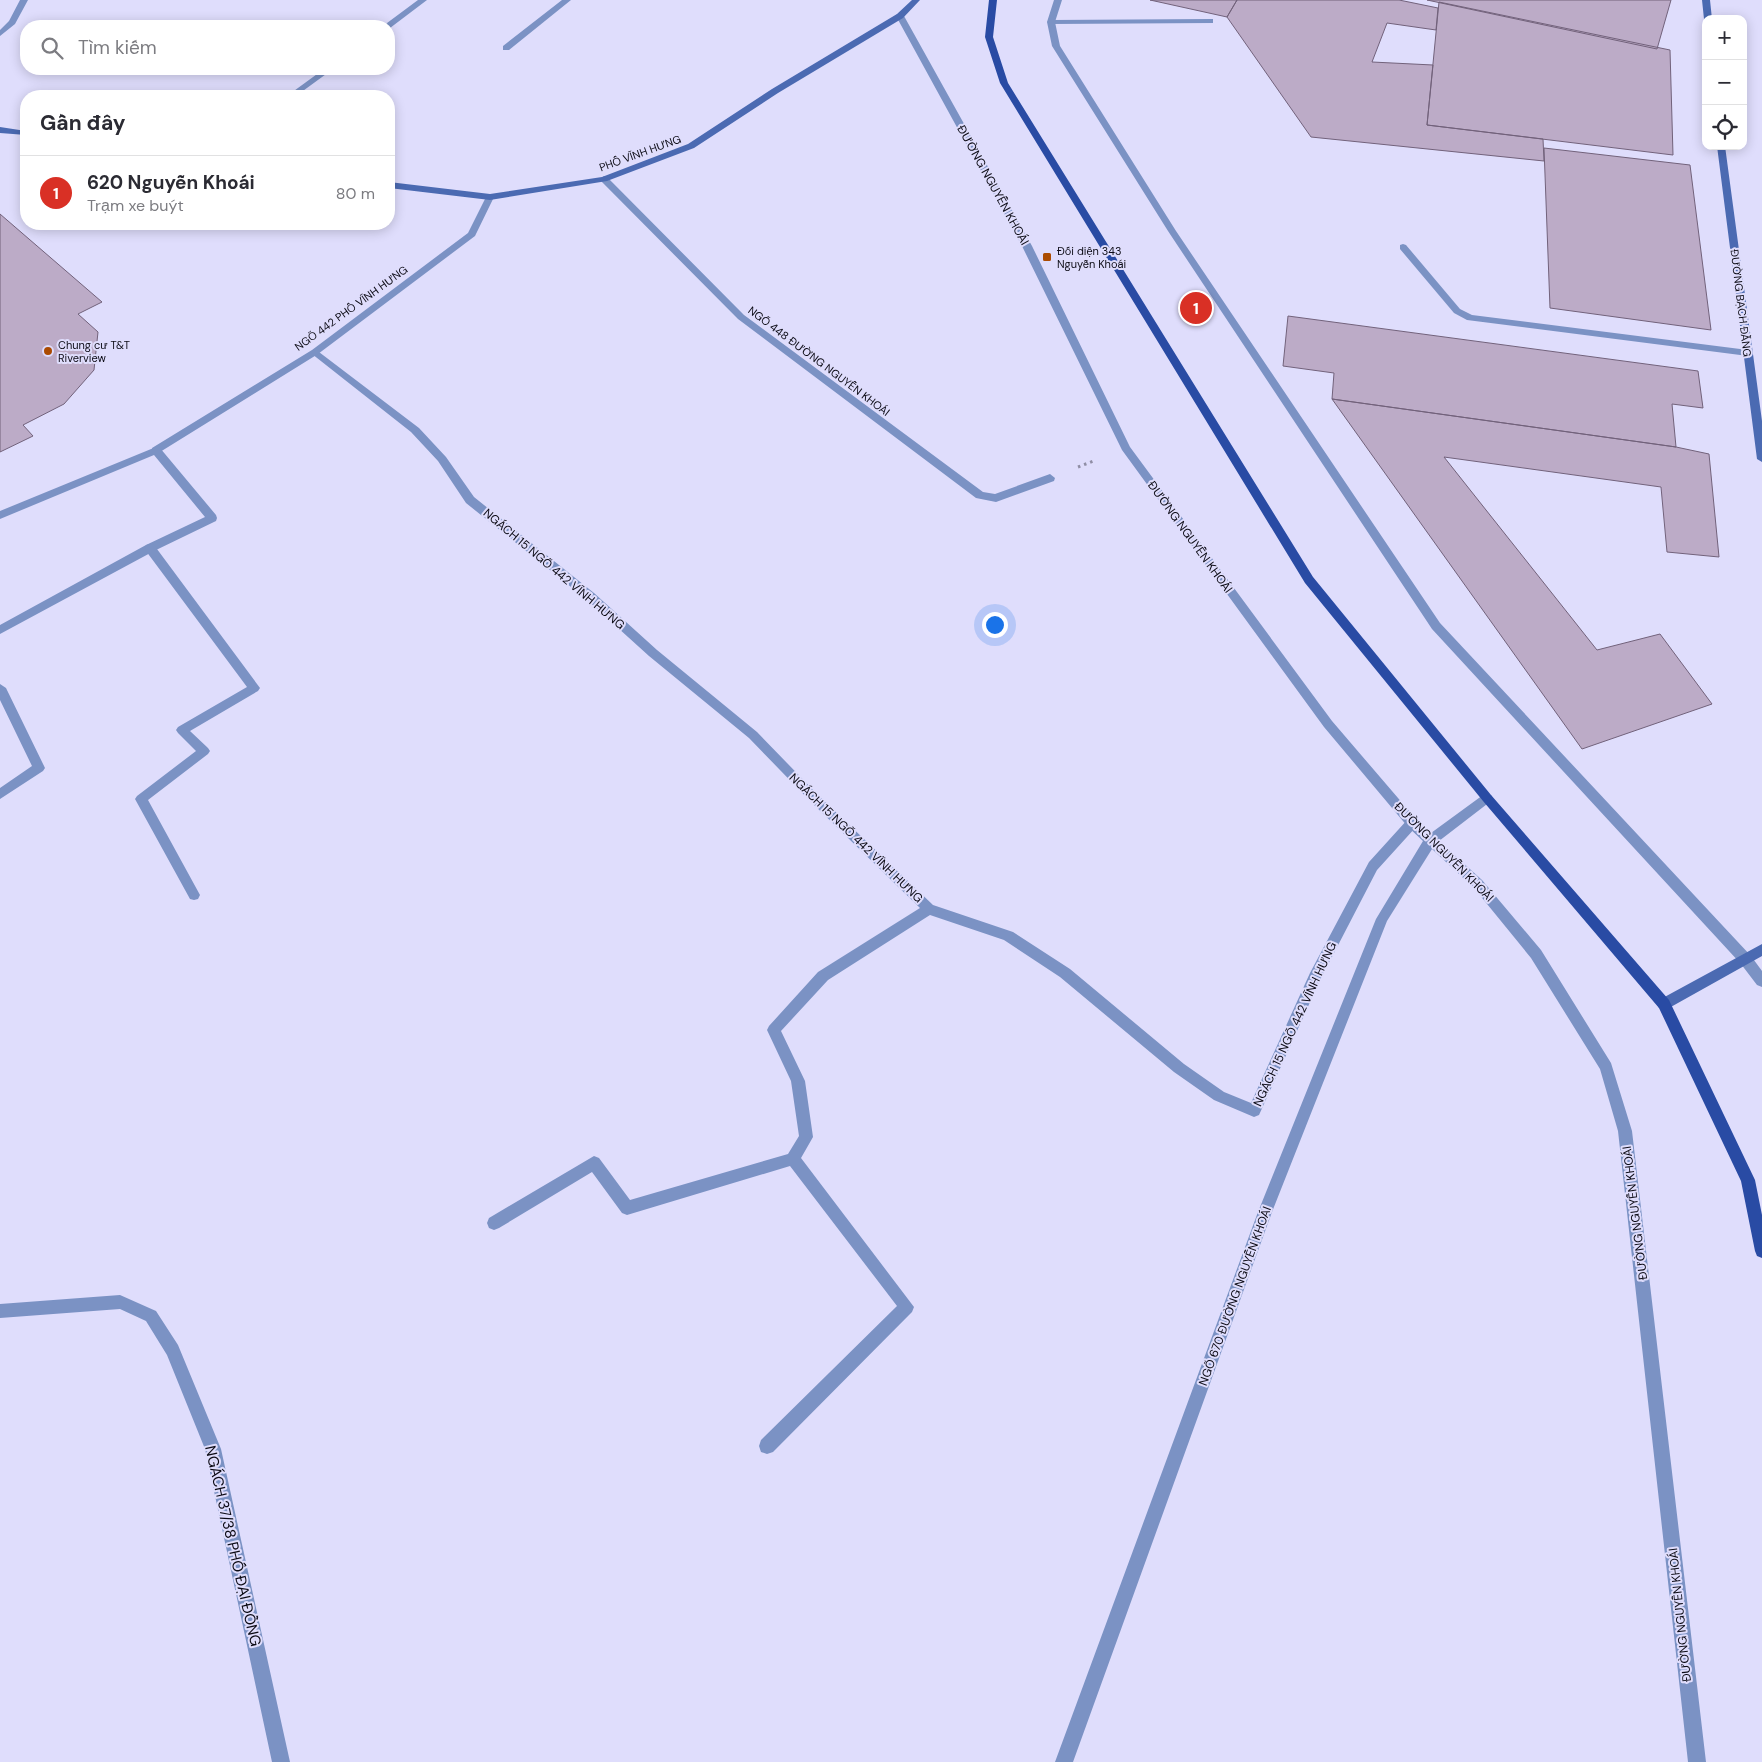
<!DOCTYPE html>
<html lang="vi">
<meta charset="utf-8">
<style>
body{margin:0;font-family:"DM Sans",sans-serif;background:#f2f2f3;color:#2b2b33}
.controls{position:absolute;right:15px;top:15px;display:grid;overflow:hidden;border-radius:10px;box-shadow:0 2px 12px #0003}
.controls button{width:45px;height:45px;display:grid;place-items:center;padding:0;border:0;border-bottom:1px solid #e1e1e2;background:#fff;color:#2b2b33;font:25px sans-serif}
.you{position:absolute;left:994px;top:624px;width:18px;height:18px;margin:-12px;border:4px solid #fff;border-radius:50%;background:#1a73e8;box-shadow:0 0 0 8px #1a73e833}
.badge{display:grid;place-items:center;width:32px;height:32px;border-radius:50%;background:#d93025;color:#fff;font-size:16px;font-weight:700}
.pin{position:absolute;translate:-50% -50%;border:2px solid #fff;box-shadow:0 1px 5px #0006}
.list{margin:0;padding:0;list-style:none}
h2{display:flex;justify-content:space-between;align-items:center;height:65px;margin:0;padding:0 20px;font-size:21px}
h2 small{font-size:16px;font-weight:400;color:#7c7c81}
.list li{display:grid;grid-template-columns:32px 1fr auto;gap:15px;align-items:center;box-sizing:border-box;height:75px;padding:0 20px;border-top:1px solid #e1e1e2}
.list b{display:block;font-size:19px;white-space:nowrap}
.list p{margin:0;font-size:16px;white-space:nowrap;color:#7c7c81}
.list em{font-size:16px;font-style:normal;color:#7c7c81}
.icon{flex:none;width:28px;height:28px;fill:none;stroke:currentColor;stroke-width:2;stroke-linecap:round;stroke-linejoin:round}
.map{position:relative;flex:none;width:1762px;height:1762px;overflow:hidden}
.search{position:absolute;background:#fff;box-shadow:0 2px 12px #0003;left:20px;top:20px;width:375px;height:55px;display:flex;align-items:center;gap:12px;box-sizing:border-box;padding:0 18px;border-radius:20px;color:#7c7c81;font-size:19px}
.panel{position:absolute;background:#fff;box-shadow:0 2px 12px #0003;left:20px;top:90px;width:375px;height:140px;border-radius:20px}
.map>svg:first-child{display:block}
</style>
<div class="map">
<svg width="1762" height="1762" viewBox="0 0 1762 1762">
<rect width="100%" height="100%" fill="#dfddfc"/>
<path fill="#bcabc7" stroke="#72627b" d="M1150,0H1237L1227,17Z
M1237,0H1399L1438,8L1436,30L1387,23L1372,62L1433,65L1427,125L1543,139L1544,161L1311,137L1227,17Z
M1427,0H1671L1657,49Z
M1439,2L1670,50L1673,155L1427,125Z
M1544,148L1690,165L1711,330L1550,308Z
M0,214L102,302L78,314L98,332L94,370L64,404L23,425L33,436L0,452Z
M1288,316L1698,371L1703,408L1672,404L1676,447L1332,399L1334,373L1283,366Z
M1332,399L1676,447L1709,454L1719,557L1667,552L1661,487L1444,457L1597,650L1660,634L1712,704L1582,749Z"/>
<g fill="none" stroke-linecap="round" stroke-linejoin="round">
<path stroke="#908ea5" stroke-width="3" stroke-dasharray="2.5 4" stroke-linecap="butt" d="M1078,467L1096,460"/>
<path fill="#7b92c4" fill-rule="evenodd" d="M20,0H28L15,24L0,36V30L9,21Z
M418,0H427L390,28L383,26Z
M1210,19H1213V23L1051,24L1047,22L1051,20Z
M324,69H333L296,96H287Z
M604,176L607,177L744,315L983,492L995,494L1050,474L1055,478L1054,481L996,502L976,498L738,319L601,181L600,179Z
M1403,244L1406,245L1460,309L1472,315L1748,350L1753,353L1748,356L1467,320L1454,313L1400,249V245Z
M315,349L419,428L446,457L474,497L594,593L657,650L757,732L818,795L933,905L1013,932L1070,969L1184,1064L1224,1092L1251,1103L1310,973L1369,862L1408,819H1416L1418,823L1416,827L1377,870L1320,980L1259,1115L1254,1117L1214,1100L1174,1072L1060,977L1004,940L930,915L828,980L781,1031L805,1081L813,1137L801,1158L914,1307L912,1312L773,1452L767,1454L761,1452L759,1446L761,1440L897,1306L790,1166L627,1215L622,1213L592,1172L499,1228L494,1230L489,1228L487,1223L489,1218L594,1156L599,1158L630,1200L788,1154L799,1136L791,1081L767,1030L769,1026L818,972L920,908L810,801L749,738L649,656L586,599L466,503L438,461L411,432L312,354L310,352Z
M156,447L160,448L216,515L217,518L216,521L154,551L0,634V625L146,545L205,517L154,455L0,519V511Z
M0,684L6,688L45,768L43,771L0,799V788L32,766L0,700Z
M120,1295L156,1311L178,1345L221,1449L290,1762H272L205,1449L167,1355L146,1321L120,1309L0,1318V1304Z"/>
<path fill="#7b92c4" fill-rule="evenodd" d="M562,0H571L509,50H503V46Z
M1054,0H1062L1055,22L1060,46L1176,231L1440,623L1751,956L1762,971V987L1757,985L1741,964L1432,629L1168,231L1052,46L1047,22Z
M897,14L904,16L1032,246L1130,447L1332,721L1416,819L1431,833L1483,795H1491L1493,798L1491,801L1439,841L1482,880L1541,950L1611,1063L1632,1131L1706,1762H1688L1618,1131L1600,1069L1531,958L1474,888L1432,849L1387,921L1272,1212L1073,1762H1055L1258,1212L1376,919L1423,841L1408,827L1324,727L1122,450L1022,246L896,16Z
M490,194L494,197L475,236L318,354L160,452H152V448L312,350L468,233L486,197Z
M150,544L154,545L260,688L258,691L190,731L208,748L210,751L208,754L148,800L200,895L198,899L194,900L190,899L135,799L137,796L196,751L178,733L176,730L178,727L247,687L146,551L145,548L146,545Z"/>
<path fill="#4b6ab2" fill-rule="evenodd" d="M912,0H920L903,18L778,93L694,148L607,181L490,200L389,188V182L490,194L602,177L688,144L772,89L897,14Z
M1702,0H1710L1712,19H1706V21L1704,19Z
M0,127L26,131V135L0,133Z
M1717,146H1725L1762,421V462L1757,459Z
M1762,944V956L1669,1008L1664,1010L1659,1008L1657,1004L1659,1000Z"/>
<path fill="#294ba4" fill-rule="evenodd" d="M989,0H997L993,37L1008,83L1313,577L1491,795L1669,1000L1755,1180L1762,1215V1258L1757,1256L1755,1251L1741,1181L1659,1008L1483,801L1305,583L1000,83L985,37Z"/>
</g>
<g fill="#ab4b02" stroke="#dfddfc" stroke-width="2">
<rect x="1042" y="252" width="10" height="10" rx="2.5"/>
<circle cx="48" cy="351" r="5"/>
</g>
<g text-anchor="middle" stroke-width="4" stroke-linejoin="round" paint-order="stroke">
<g font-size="11" fill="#0c0b15" stroke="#dfddfc">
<text transform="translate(640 153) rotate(-20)" y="4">PHỐ VĨNH HƯNG</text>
<text transform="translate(1741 303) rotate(83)" y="4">ĐƯỜNG BẠCH ĐẰNG</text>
<text transform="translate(351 308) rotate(-36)" y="4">NGÕ 442 PHỐ VĨNH HƯNG</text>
<text transform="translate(819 361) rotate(37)" y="4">NGÕ 448 ĐƯỜNG NGUYỄN KHOÁI</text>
</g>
<g font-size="11" fill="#0c0b15" stroke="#dfddfc" text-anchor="start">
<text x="1057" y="255">Đối diện 343<tspan x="1057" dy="13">Nguyễn Khoái</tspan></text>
<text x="58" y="349">Chung cư T&amp;T<tspan x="58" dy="13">Riverview</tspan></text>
</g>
<g font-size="12" fill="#0c0b15" stroke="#dfddfc">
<text transform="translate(993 185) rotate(61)" y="4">ĐƯỜNG NGUYỄN KHOÁI</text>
<text transform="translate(1190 537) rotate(54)" y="4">ĐƯỜNG NGUYỄN KHOÁI</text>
<text transform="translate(554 569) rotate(40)" y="4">NGÁCH 15 NGÕ 442 VĨNH HƯNG</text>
<text transform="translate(856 838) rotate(44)" y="4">NGÁCH 15 NGÕ 442 VĨNH HƯNG</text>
<text transform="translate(1444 852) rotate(45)" y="4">ĐƯỜNG NGUYỄN KHOÁI</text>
<text transform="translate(1295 1024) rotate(-65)" y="4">NGÁCH 15 NGÕ 442 VĨNH HƯNG</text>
<text transform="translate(1635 1213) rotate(-97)" y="4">ĐƯỜNG NGUYỄN KHOÁI</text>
<text transform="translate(1235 1296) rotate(-70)" y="4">NGÕ 670 ĐƯỜNG NGUYỄN KHOÁI</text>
<text transform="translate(1680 1615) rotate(-96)" y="4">ĐƯỜNG NGUYỄN KHOÁI</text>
</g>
<g font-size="15" fill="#0c0b15" stroke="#dfddfc">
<text transform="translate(233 1546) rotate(77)" y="5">NGÁCH 37/38 PHỐ ĐẠI ĐỒNG</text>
</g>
</g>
</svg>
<div class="controls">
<button>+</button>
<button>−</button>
<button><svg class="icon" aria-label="locate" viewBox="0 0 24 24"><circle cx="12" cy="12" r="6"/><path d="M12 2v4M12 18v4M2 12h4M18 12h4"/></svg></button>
</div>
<div class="you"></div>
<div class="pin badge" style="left:1196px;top:308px">1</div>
<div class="search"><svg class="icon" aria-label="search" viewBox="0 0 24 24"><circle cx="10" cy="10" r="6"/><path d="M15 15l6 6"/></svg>Tìm kiếm</div>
<section class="panel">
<h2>Gần đây<small></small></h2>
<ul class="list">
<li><span class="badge">1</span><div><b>620 Nguyễn Khoái</b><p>Trạm xe buýt</p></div><em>80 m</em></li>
</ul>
</section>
</div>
